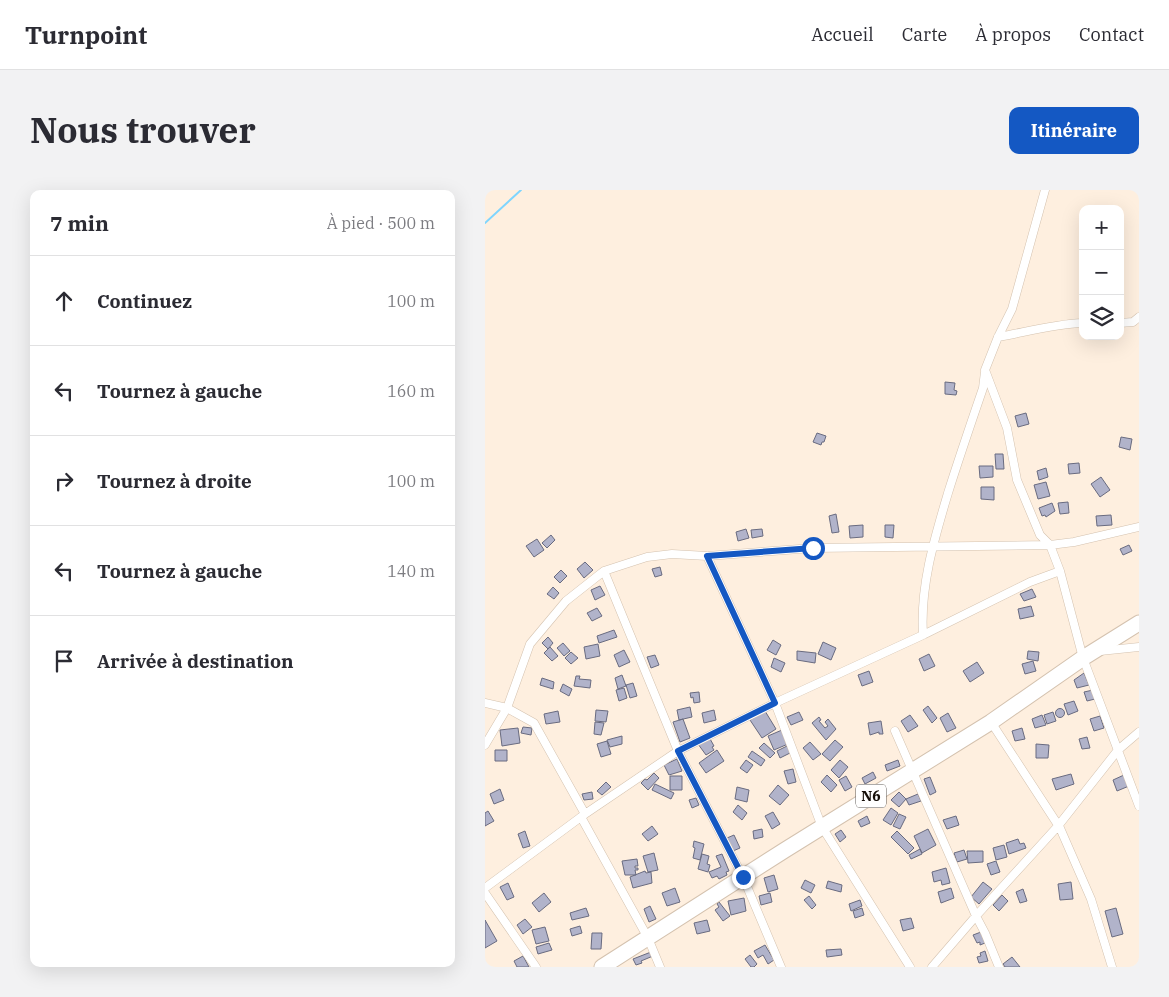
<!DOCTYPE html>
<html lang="fr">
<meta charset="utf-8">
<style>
body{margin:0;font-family:"IBM Plex Serif",serif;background:#f2f2f3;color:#2b2b33}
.controls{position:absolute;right:15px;top:15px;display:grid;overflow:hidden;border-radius:10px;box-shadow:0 5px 20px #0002}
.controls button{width:45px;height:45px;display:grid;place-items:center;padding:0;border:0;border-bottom:1px solid #e1e1e2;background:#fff;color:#2b2b33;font:25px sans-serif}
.stop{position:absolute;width:15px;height:15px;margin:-11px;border:4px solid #1458c3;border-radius:50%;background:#fff}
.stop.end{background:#1458c3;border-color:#fff;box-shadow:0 1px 5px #0008}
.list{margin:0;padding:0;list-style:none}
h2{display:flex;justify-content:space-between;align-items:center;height:65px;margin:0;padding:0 20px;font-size:21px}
h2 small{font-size:16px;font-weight:400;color:#7c7c81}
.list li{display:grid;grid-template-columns:32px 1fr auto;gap:15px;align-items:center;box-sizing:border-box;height:90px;padding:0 20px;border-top:1px solid #e1e1e2}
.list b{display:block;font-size:19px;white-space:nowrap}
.list em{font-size:16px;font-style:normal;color:#7c7c81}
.icon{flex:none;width:28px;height:28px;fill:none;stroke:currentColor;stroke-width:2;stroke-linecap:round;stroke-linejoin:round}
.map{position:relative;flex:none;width:654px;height:777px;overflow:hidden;border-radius:10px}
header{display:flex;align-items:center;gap:30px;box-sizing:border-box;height:70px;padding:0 25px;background:#fff;border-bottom:1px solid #e1e1e2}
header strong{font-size:24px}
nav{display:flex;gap:28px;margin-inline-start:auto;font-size:18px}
.intro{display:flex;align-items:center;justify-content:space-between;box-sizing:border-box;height:120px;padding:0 30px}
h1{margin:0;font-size:35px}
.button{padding:12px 22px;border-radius:10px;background:#1458c3;color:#fff;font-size:18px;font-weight:700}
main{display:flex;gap:30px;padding:0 30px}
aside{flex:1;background:#fff;border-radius:10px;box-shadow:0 5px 20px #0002}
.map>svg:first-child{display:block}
</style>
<header>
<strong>Turnpoint</strong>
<nav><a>Accueil</a><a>Carte</a><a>À propos</a><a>Contact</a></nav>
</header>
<div class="intro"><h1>Nous trouver</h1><a class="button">Itinéraire</a></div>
<main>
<aside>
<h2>7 min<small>À pied · 500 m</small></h2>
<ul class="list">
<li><svg class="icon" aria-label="ahead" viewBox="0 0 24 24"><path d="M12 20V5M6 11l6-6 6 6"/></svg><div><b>Continuez</b></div><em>100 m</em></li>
<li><svg class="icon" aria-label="left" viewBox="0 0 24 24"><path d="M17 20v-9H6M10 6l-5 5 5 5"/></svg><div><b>Tournez à gauche</b></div><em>160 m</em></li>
<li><svg class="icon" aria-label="right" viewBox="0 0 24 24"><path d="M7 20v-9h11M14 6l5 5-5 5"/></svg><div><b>Tournez à droite</b></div><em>100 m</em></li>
<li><svg class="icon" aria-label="left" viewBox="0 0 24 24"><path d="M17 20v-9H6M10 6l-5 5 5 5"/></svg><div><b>Tournez à gauche</b></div><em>140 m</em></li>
<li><svg class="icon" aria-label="arrive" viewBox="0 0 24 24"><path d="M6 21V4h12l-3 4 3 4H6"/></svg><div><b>Arrivée à destination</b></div></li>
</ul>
</aside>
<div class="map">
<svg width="654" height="777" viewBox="0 0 654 777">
<rect width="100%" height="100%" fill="#feefdf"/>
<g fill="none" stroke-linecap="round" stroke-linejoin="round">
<path stroke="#7fd5fe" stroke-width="2" d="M0,33L36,0"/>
</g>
<path fill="#b1b3ca" stroke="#696b80" d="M460,192L470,193L469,200L472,201L471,205L460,204Z
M541,223L544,234L533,237L530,226Z
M332,243L341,246L339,252H337L336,255L328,252Z
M636,247L647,249L645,260L634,257Z
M510,264H518L519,279H511Z
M594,273L595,283L584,284L583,274Z
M494,276H508V287L495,288Z
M561,278L563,287L554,290L552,281Z
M616,287L625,300L615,307L606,294Z
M561,292L565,306L553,309L549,295Z
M496,297H509V310L496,309Z
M583,312L584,323L575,324L573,313Z
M567,313L570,321L561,327L560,325L557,326L554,318Z
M351,324L354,342L347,343L344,326Z
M626,325L627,335L612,336L611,326Z
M378,335V347L365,348L364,336Z
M400,335H409L408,348L400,347Z
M261,339L264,348L253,351L251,342Z
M277,339L278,346L267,348L266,340Z
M66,345L70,350L62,358L57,353Z
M52,349L59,360L49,367L41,356Z
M644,355L647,361L638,365L635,359Z
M100,372L108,380L99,388L92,379Z
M175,377L177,385L170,387L167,379Z
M76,380L82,386L75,393L69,387Z
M115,396L120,405L110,410L106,400Z
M68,397L74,403L69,409L62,404Z
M547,399L551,407L539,411L535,404Z
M546,416L549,426L535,429L533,419Z
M112,418L117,426L107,431L102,423Z
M129,440L132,447L114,453L112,446Z
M63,447L68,453L63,459L57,453Z
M288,450L296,455L291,465L282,460Z
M338,452L351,458L346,470L333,464Z
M78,453L85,461L79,466L72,458Z
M113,454L115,466L101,469L99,457Z
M65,457L73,466L67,471L59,463Z
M139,460L145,472L134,477L129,465Z
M312,461L331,463L330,473L312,470Z
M543,461L554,462L553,471L542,469Z
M86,462L93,468L86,474L80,468Z
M444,464L450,476L439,481L434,469Z
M170,465L174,475L166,478L162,467Z
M289,468L300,473L296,482L286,477Z
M548,471L551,481L540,484L537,474Z
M492,472L499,483L485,492L478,481Z
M384,481L388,492L377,496L373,485Z
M599,483L604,495L592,498L589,490Z
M137,485L141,496L133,499L130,488Z
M91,486H95L94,489L106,490L105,498L89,496Z
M57,488L69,492L68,499L55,495Z
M148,493L152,506L145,508L141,495Z
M78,494L87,499L84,506L75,501Z
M139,498L142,508L134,511L131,500Z
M608,500L610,509L602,511L599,502Z
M214,502L215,512L209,513L208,507L206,508L205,503Z
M589,511L593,521L583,525L579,514Z
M443,516L452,528L447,533L438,520Z
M205,517L207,527L194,530L192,520Z
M570.5 523a4.5 4.5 0 1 1 9 0a4.5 4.5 0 1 1-9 0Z
M111,520L123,521L121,532L110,531Z
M229,520L231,530L219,533L217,523Z
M73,521L75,532L61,534L59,524Z
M280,521L291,539L277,548L265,530Z
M314,522L318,530L306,535L302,527Z
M568,522L571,531L562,534L559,525Z
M463,523L471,538L462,542L455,528Z
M425,525L433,536L423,542L416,531Z
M557,525L561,535L550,538L547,529Z
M615,526L619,538L609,541L605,529Z
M334,527L336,530L334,531L340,538L343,536L340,532L343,529L351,539L341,550L327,533Z
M198,529L205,548L195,552L188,532Z
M396,531L398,544H394V542L385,545L383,533Z
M110,532L119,533L116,545L109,544Z
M38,537L47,538L46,545L36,543Z
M33,538L35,553L17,556L15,540Z
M537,538L540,549L530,551L527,541Z
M297,540L303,554L289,560L283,546Z
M137,546V554L125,557L122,550Z
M224,547L229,556L227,557L229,560L221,565L213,554Z
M602,547L605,558L597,559L594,549Z
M350,550L358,557L345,571L337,564Z
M122,551L126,564L116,567L112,554Z
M325,552L336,564L328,570L318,558Z
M279,553L290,563L285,568L274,558Z
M551,554L564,555L563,568H551Z
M304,555L307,562L295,568L292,561Z
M10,560H22V571H10Z
M232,560L239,571L221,583L214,573Z
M267,561L280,570L276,576L263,567Z
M192,569L197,581L184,585L179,575Z
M261,570L268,575L262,583L255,578Z
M355,570L363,577L354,588L346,580Z
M413,570L415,576L402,581L400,575Z
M308,579L311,592L303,594L299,581Z
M388,582L391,588L380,594L377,588Z
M169,583L174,588L163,600L156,593L160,589L162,590Z
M586,584L589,594L571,600L567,589Z
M342,585L352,595L346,602L336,592Z
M639,585L644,596L632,601L628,590Z
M185,586H197V600H185Z
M361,586L367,597L360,601L354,590Z
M445,587L451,602L445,605L439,589Z
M121,592L126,597L117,605L112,601Z
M170,594L189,603L186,609L167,600Z
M293,595L304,605L295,615L284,606Z
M252,597L264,600L262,612L250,609Z
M15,599L19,610L9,614L5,604Z
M107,602L108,609L99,610L97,604Z
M414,602L421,609L414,617L406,610Z
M433,604L436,611L424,615L421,609Z
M211,608L214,615L207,618L204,610Z
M253,615L262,623L257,630L248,622Z
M406,618L413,623L406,635L398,630Z
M3,621L9,631L0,636V623Z
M288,622L295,634L287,639L280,626Z
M414,624L421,627L415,639L408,636Z
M382,626L385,633L376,637L373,631Z
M471,626L474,635L462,639L458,630Z
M167,636L173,644L163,651L157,644Z
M277,639L278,647L269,649L268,641Z
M443,639L451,655L437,663L429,646Z
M356,640L361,647L355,652L350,644Z
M40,641L45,656L38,658L33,644Z
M412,641L429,658L423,664L406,647Z
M249,645L255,658L248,661L242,648Z
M533,649L535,654L539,653L541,658L524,664L521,653Z
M209,651L219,654L215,670L208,668L210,658L208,657Z
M519,655L522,667L511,670L508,658Z
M435,659L437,664L426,669L424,665Z
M479,660L482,669L472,672L469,663Z
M482,661H498V672L483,673Z
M169,663L173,680L163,682L158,666Z
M217,664L224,666L222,674L225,675L223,682L213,679Z
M237,664L244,681L241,682L242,685L234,689L232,686L227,688L224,682L236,677L231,666Z
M152,669L153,676H150V678H153V680H150L151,685H140L137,671Z
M511,671L515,682L506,685L502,674Z
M461,678L465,693L457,695L456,690L449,692L447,682Z
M160,681L161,683L166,682L167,693L148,698L145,687Z
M289,685L293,699L283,702L279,688Z
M320,690L330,695L326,703L316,698Z
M343,691L357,695L356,702L341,698Z
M498,692L507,699L494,714L486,707Z
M586,692L588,709L575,710L573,694Z
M23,693L29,707L22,710L15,697Z
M190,698L195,712L182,716L177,703Z
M466,698L469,708L456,713L453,702Z
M538,699L542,711L535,713L531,702Z
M59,703L66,712L54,722L47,713Z
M285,703L287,712L276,715L274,706Z
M517,705L523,711L514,721L508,715Z
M324,706L331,715L327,719L319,710Z
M259,708L261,721L246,725L243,711Z
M375,710L377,716L366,721L364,714Z
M234,712L245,726L238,731L230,720L234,717L232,714Z
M165,716L171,729L164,732L159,719Z
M101,718L104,726L87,730L85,723Z
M377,718L379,725L370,728L368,721Z
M631,718L638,744L627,747L620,721Z
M426,728L429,738L418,741L415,730Z
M40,729L47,737L38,744L32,735Z
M0,730L12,751L0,758Z
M222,730L225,741L212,744L209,733Z
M95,736L97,743L87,746L85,739Z
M60,737L64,751L51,754L47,740Z
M496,742L500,753L495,755V752L492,753L488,745Z
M107,743H117L116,759H106Z
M64,753L67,760L53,764L51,757Z
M280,755L289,770L283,774L278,765L273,768L269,761Z
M356,759L357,765L342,767L341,760Z
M500,761L503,771L494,773L492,767L496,766L495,763Z
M166,762L168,766L156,771L157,773L151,775L148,769Z
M265,765L272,774L269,777H266L260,769Z
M38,766L44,777H32L29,771Z
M527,767L535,777H520L518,774Z"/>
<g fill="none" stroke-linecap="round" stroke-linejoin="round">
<g stroke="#d4c2af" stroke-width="9">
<path id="street" d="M560,0L527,119L513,147L500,180L522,238L532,290L555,345L565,355L575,381L598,468L654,616
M635,133L648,132L654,127
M513,147C541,142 569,134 598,133
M222,366L290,513L337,637L425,777
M119,381L193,561L258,687L296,777
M438,445C435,396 449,350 463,303C474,268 486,233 498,198L500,182
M615,461L654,457
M0,513L22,518L49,533L100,624
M506,532L575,638L606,709L627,777
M410,541L491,726L500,743L514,777
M0,555L22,518L45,454L81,411L119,381L162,367L187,364L222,366L328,358L565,355L589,352L654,337
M96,627L163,748L175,777
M0,698L100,624L193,561L290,513L438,445L545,392L575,381
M0,703L51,777
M447,777L491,726L573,636L633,560L654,542"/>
</g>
<g stroke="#d4c2af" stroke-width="17">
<path id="highway" d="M117,777L300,660L506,532L598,468L654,433"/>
</g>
<use href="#street" stroke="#fff" stroke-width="8"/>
<use href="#highway" stroke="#fff" stroke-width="15"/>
</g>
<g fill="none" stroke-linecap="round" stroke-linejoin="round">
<path stroke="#1458c3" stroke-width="6" d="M258,687L193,561L290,513L222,366L328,358"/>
</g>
<g text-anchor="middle" stroke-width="4" stroke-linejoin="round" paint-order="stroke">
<rect fill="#fff" stroke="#5b5652" stroke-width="1" x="371" y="594.5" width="30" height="23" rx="4"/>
<g font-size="14" font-weight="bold" fill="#150e08">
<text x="386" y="611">N6</text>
</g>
</g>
</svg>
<div class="controls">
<button>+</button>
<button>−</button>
<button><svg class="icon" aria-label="layers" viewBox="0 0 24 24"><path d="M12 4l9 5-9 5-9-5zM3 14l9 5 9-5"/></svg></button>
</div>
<div class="stop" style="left:328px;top:358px"></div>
<div class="stop end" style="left:258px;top:687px"></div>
</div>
</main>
